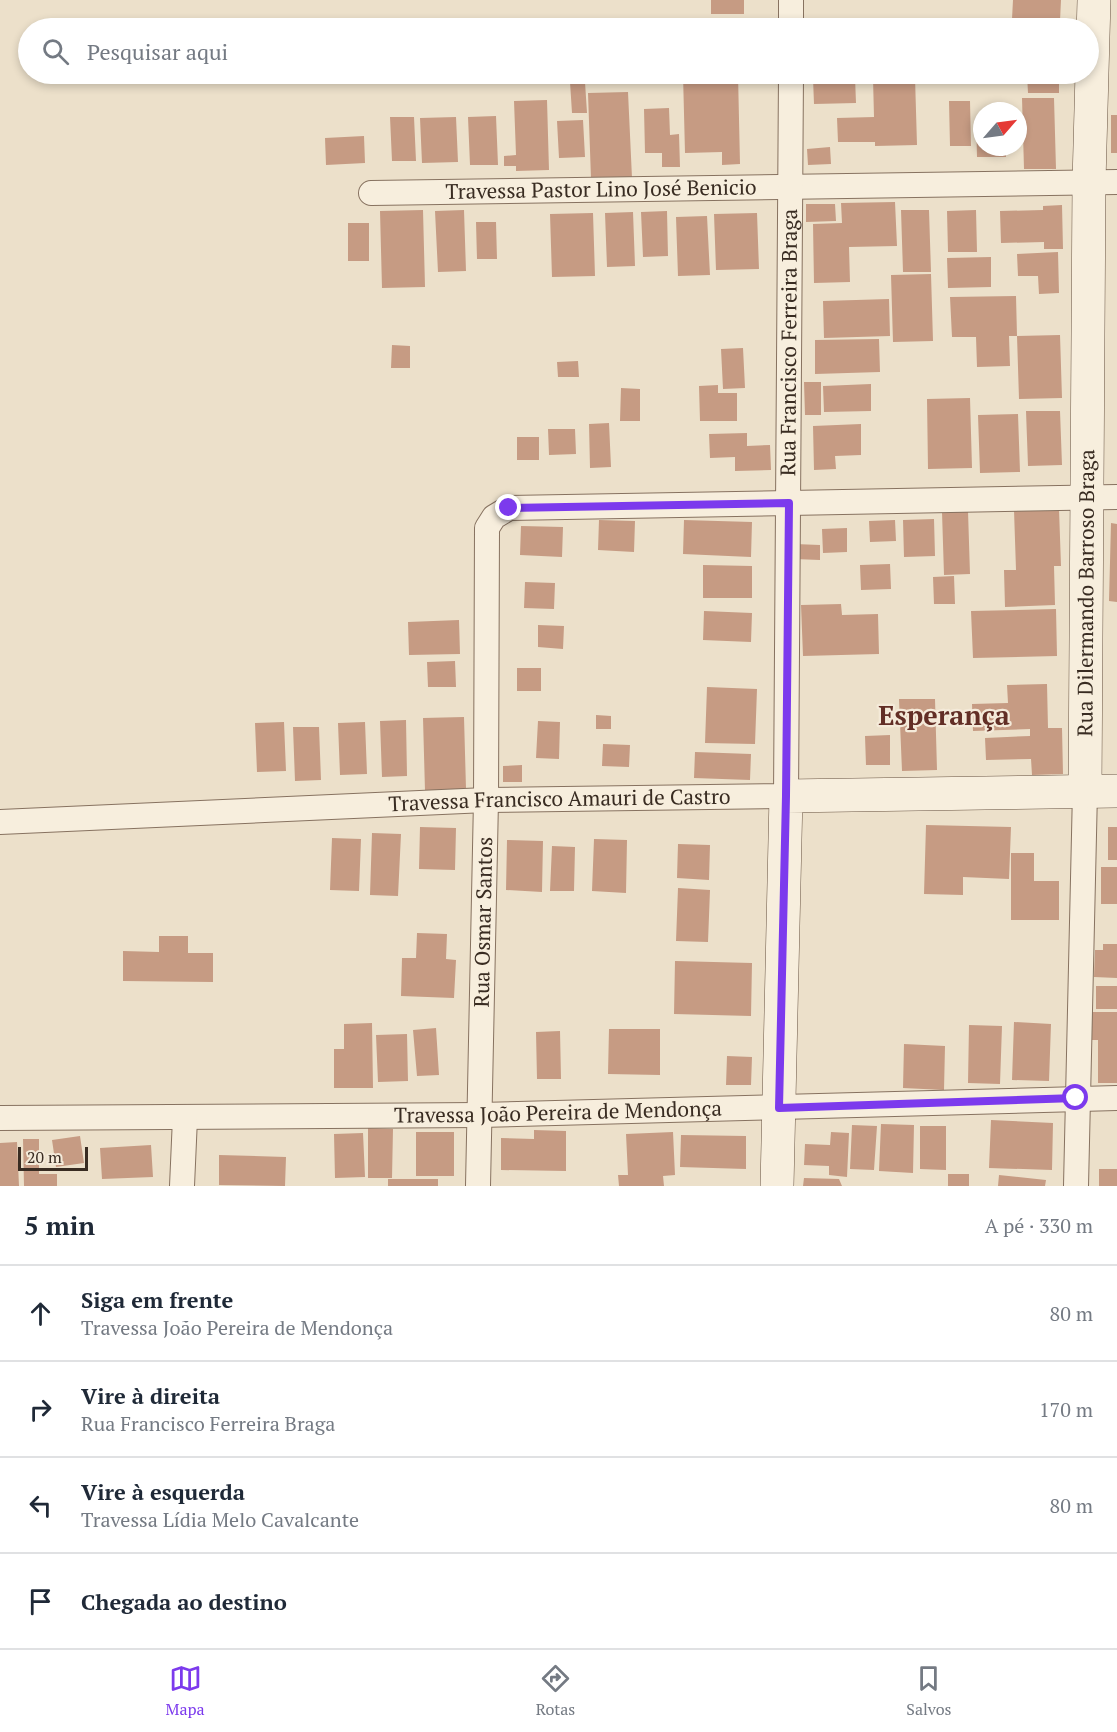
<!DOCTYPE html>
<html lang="pt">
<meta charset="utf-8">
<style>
body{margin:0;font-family:"PT Serif",serif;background:#f6f6f7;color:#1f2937}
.compass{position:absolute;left:973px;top:102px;width:54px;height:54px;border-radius:50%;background:#fff;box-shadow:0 3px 9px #0003;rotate:62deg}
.scale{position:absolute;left:18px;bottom:15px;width:70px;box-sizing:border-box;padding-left:6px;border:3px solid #392c22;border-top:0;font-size:16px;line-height:21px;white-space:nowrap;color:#392c22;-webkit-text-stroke:4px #f4ead9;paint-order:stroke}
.stop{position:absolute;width:18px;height:18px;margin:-14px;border:4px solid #7c3aed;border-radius:50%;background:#fff}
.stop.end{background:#7c3aed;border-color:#fff;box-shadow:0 2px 6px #0008}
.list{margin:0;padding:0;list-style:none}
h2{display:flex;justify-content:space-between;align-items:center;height:78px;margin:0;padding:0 24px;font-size:26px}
h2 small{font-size:20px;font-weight:400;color:#747a83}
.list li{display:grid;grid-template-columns:39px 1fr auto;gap:18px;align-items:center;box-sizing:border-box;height:96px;padding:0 24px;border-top:2px solid #e0e1e3}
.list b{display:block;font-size:22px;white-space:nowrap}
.list p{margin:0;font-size:20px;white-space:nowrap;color:#747a83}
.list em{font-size:20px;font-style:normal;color:#747a83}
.icon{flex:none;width:33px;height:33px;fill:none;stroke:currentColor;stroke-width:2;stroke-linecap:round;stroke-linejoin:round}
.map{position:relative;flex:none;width:1117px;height:1186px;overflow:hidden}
.search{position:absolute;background:#fff;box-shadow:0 3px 9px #0003;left:18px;right:18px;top:18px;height:66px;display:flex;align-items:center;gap:15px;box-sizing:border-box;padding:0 21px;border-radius:33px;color:#747a83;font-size:22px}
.sheet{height:462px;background:#fff}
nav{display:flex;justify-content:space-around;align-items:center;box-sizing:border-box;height:84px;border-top:2px solid #e0e1e3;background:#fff;font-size:16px;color:#747a83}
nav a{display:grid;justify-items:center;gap:3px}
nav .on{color:#7c3aed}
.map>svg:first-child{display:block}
</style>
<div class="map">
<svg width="1117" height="1186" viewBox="0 0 1117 1186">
<rect width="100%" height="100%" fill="#ece0ca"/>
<path fill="#c69b83" d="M711,0H744V14H711Z
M1013,0H1061L1060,21L1012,19Z
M669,22L670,28H632V24Z
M683,74H738L740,164L722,165V152L685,153Z
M1027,74H1059V93H1028Z
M855,77L856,103L814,104L813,78Z
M915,77L917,145L875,146V142H838L837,118L874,117L873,78Z
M570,82H585L587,113H572Z
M628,92L632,178L591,179L588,93Z
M1022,98H1054L1056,169H1024Z
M547,100L549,170L516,171V166H504V156L516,155L514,101Z
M949,101H970L971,146H950Z
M669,108L670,135L679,134L680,167H662V153H645L644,109Z
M1111,115H1117V153H1111Z
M496,116L498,165H470L468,117Z
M982,116V147H1006V157H977L976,117Z
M390,117H414L416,161H392Z
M456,117L458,162L422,163L420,118Z
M583,120L585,157L559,158L557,121Z
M364,136L365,163L326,165L325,138Z
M830,147L831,164L808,165L807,149Z
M895,202L897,246L849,247L850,282L814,283L813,224L842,223L841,203Z
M806,204H835L836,221L806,222Z
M1062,205L1063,249H1044V242L1001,243L1000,211L1043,210V206Z
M423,210L425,287L382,288L380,211Z
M464,210L466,271L438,272L435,211Z
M901,210H929L931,272H903Z
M976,210L977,252H948L947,211Z
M667,211L668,256L643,257L641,212Z
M633,212L635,266L607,267L605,213Z
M593,213L595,276L552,277L550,214Z
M757,213L759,269L716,270L714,214Z
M707,216L710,275L678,276L676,217Z
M476,222H496L497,259H477Z
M348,223H369V261H348Z
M1058,252L1059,293L1039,294L1038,276H1018L1017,254Z
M991,257V287L948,288L947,258Z
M931,274L933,341L893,342L891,275Z
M1016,296L1017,336H1009L1010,366L977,367L976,337H952L950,297Z
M889,299L890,336L824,338L823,301Z
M1060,335L1062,398L1019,399L1017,336Z
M879,339L880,372L815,374V340Z
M392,345L410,346V368H391Z
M743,348L745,388L723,389L721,349Z
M578,361L579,377H558L557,362Z
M804,382H821V415H805Z
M871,384V411L824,412L823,386Z
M718,385V393H737V421H700L699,386Z
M621,388L640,389V421H620Z
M970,398L972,468L928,469L927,399Z
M1026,411H1060L1062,465L1028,466Z
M1018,414L1020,472L980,473L978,415Z
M609,423L611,467L590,468L589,424Z
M861,424V455L835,456L836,469L814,470L813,426Z
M548,429H575L576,454L549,455Z
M747,433V446L770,445L771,470L735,471V457L710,458L709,434Z
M517,437H539V460H517Z
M1059,509L1061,566H1054L1055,605L1005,607L1004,570H1016L1014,510Z
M968,511L970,574L944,575L942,512Z
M934,519L935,556L904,557L903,520Z
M599,520L635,521L634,552L598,550Z
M684,520L752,522L751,557L683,554Z
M895,520L896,541L870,542L869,521Z
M1111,523L1117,524V602L1109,601Z
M521,526L563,527L562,557L520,555Z
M847,528V552L823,553L822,529Z
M795,544L820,545V560L794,559Z
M890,564L891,589L861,590L860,565Z
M703,565L752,566V598H703Z
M954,576L955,604H934L933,577Z
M525,582L555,583L554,609L524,608Z
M841,604L842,615L878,614L879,654L803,656L801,605Z
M1056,609L1057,656L973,658L971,611Z
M704,611L752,613L751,642L703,640Z
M459,620L460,654L409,655L408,622Z
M538,625L564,626L563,649L538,647Z
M455,661L456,687H428L427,662Z
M517,668H541V691H517Z
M1047,684L1048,728H1062L1063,774L1032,775L1031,759L986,760L985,738L1030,736V729L973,731L972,704L1008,703L1007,685Z
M707,687L757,689L755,744L705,743Z
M899,699H935L937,770L902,771Z
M596,715L611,716V729H596Z
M464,717L466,789L425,791L423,718Z
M406,720L407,776L382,777L380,721Z
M538,721L560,722L559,759L536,758Z
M284,722L286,771L257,772L255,723Z
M365,722L367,774L340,775L338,723Z
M293,727H319L321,780L295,781Z
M890,735V765H866L865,736Z
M603,744L630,745L629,767L602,766Z
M695,752L751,754L750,780L694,778Z
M522,765V782H503V766Z
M926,825L1011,827L1009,879L963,877V895L924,894Z
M420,827L456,828L455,870L419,869Z
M1108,827H1117V860H1108Z
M372,833L401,834L398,896L370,895Z
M332,838L361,839L359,891L330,890Z
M594,839L627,840L626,893L592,891Z
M507,840L543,841L542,892L506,890Z
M678,844L710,845L709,880L677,878Z
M552,846L575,847L574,891H550Z
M1011,853H1034V881H1059V920H1011Z
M1101,867H1117V904H1101Z
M678,888L710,890L708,942L676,941Z
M417,933L447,934L446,959L456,960L454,998L401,996L402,958H416Z
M159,936H188V953H213V982L123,981V951L159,952Z
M1103,944H1117V978L1094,977L1095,950H1103Z
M675,961L752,963L751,1016L674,1014Z
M1096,986H1117V1009H1096Z
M1089,1012H1117V1083H1098V1040H1089Z
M1014,1022L1051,1024L1049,1081L1012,1080Z
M372,1023L373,1088H334V1049H344V1024Z
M969,1025L1002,1026L1000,1084L968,1083Z
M436,1028L439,1075L417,1076L413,1030Z
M609,1029H660V1075L608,1074Z
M560,1031L561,1079H537L536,1032Z
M407,1034L408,1081L378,1082L376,1035Z
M904,1044L945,1046L944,1090L903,1088Z
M727,1056L752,1057L751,1085H726Z
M991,1120L1053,1123L1052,1170L989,1168Z
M881,1124L914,1125L913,1173L879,1171Z
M852,1125L877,1126L874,1170L850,1169Z
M920,1126H946V1170L920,1169Z
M368,1128L393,1129L392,1178H368Z
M534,1130L566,1131V1171L501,1170V1138L534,1139Z
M416,1132H454V1176H416Z
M673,1132L675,1175L663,1176L664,1186H619L618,1175H628L626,1134Z
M831,1132L849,1133L847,1177L829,1175V1166L804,1165L805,1144L830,1145Z
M363,1133L365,1177L335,1178L334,1134Z
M681,1135L746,1136V1169L680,1167Z
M80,1136L84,1163L56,1167L52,1140Z
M23,1139H39V1174H57V1186H24Z
M17,1142L19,1186H0V1143Z
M151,1145L153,1177L102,1179L100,1148Z
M219,1155L286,1157L285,1186L219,1185Z
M1099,1169H1117V1186H1099Z
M948,1174H969V1186H948Z
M999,1175L1046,1180L1045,1186H998Z
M804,1178L839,1179L842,1186H803Z
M388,1179H438V1186H388Z"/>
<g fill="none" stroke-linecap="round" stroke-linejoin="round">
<g stroke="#877260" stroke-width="26">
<g id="street">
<path d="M791,0V28"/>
<path id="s1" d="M371,193L1117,182"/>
<path id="s2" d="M0,822L486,800L786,796L791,74"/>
<path id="s3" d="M0,1118L480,1115L1117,1098"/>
<path d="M182,1186L185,1118"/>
<path id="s4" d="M478,1186L486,800L487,528L494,517L509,508L1117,497"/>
<path d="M1076,1186L1085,791"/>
</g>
</g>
<g stroke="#695443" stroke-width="34">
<g id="secondary">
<path id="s5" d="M1085,791L1089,182L1094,0"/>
<path d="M777,1186L786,796L1117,791"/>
</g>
</g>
<use href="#street" stroke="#f7eedd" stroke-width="24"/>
<use href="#secondary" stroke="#f7eedd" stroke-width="33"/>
</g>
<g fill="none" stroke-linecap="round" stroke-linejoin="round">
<path stroke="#7c3aed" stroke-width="8" d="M509,508L789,503L786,796L779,1108L1076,1098"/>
</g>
<g text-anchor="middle" stroke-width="4.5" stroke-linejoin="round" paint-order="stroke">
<g font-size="21" fill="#392c22" stroke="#f4ead9">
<text dy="7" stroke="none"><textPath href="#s1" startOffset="230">Travessa Pastor Lino José Benicio</textPath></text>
<text dy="7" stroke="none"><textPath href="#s2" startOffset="1240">Rua Francisco Ferreira Braga</textPath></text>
<text dy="7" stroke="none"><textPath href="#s5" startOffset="198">Rua Dilermando Barroso Braga</textPath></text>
<text dy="7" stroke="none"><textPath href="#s2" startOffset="560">Travessa Francisco Amauri de Castro</textPath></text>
<text dy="7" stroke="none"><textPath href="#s4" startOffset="264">Rua Osmar Santos</textPath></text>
<text dy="7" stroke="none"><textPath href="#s3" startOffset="558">Travessa João Pereira de Mendonça</textPath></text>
</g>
<g font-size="27" font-weight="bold" fill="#622e25" stroke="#f4ead9">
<text x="944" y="725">Esperança</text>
</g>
</g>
</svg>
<svg class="compass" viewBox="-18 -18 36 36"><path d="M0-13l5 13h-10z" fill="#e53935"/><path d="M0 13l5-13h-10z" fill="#747a83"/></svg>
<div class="scale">20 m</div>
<div class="stop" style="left:1076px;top:1098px"></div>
<div class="stop end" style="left:509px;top:508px"></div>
<div class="search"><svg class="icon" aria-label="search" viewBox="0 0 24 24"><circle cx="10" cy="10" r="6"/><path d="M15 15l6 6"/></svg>Pesquisar aqui</div>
</div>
<section class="sheet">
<h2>5 min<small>A pé · 330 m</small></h2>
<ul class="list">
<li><svg class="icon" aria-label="ahead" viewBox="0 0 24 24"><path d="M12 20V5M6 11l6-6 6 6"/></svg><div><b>Siga em frente</b><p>Travessa João Pereira de Mendonça</p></div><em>80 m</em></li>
<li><svg class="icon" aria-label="right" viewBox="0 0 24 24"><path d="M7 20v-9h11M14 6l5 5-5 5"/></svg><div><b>Vire à direita</b><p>Rua Francisco Ferreira Braga</p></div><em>170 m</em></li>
<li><svg class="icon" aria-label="left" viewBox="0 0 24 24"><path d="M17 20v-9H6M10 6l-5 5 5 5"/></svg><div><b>Vire à esquerda</b><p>Travessa Lídia Melo Cavalcante</p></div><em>80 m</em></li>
<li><svg class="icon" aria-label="arrive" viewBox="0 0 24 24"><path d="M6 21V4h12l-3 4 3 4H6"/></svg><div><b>Chegada ao destino</b></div></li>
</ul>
</section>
<nav>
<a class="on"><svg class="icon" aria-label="map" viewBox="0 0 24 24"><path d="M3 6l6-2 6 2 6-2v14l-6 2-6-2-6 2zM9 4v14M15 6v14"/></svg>Mapa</a>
<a><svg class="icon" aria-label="directions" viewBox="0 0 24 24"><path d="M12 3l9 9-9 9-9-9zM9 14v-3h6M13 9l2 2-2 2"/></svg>Rotas</a>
<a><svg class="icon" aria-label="saved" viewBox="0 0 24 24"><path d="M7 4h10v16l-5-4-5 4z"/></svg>Salvos</a>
</nav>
